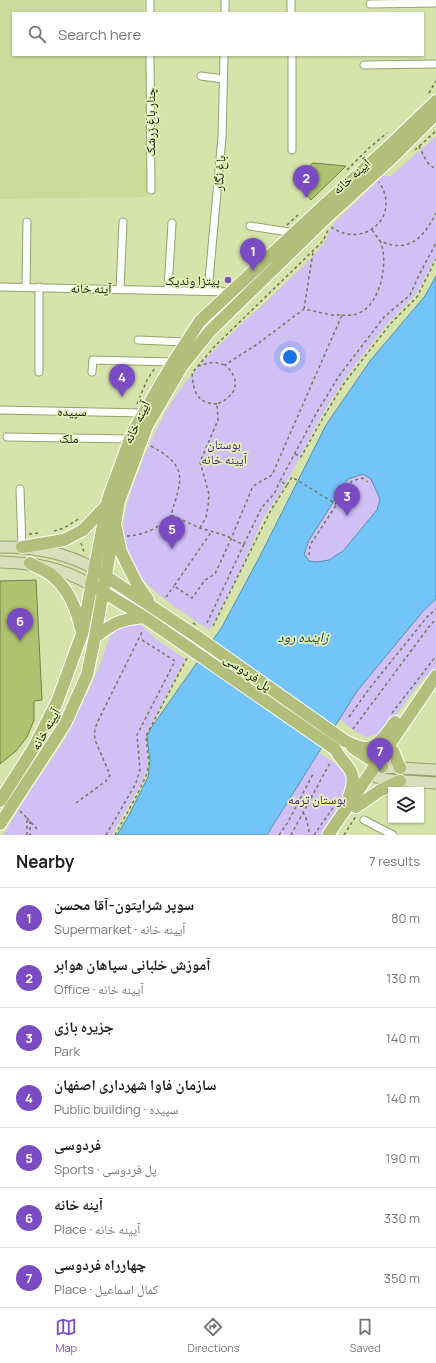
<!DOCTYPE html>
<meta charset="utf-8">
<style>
body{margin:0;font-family:Manrope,"Noto Naskh Arabic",sans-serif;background:#f2f2f2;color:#222}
.controls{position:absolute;right:12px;bottom:12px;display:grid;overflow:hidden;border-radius:0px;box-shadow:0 1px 3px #0004}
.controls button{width:36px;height:36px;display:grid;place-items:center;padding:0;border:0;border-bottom:1px solid #e0e0e0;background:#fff;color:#222;font:20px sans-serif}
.you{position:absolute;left:290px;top:357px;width:14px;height:14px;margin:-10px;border:3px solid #fff;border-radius:50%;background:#1a73e8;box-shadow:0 0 0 6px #1a73e833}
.badge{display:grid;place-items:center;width:26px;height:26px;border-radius:50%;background:#7b4bc3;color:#fff;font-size:13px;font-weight:700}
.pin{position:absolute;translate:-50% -33px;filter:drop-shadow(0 1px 2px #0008)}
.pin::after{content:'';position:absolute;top:21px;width:14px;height:12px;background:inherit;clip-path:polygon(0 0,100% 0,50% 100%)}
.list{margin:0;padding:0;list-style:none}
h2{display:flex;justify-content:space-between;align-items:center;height:52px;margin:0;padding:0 16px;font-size:17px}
h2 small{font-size:13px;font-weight:400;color:#767676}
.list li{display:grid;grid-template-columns:26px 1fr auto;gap:12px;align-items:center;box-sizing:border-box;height:60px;padding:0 16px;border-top:1px solid #e0e0e0}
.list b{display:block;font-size:15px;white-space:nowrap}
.list p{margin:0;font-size:13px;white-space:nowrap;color:#767676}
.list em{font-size:13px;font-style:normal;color:#767676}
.icon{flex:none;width:22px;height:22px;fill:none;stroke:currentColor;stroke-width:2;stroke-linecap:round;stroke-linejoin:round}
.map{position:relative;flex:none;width:436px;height:835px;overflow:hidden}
.search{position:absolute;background:#fff;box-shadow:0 1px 3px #0004;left:12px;right:12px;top:12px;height:44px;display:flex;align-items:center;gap:10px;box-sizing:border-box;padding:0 14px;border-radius:0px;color:#767676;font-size:15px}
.sheet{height:472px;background:#fff}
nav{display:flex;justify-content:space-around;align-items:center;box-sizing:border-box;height:56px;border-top:1px solid #e0e0e0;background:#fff;font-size:11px;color:#767676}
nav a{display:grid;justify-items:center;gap:2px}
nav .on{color:#7b4bc3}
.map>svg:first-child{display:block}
</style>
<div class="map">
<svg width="436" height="835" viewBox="0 0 436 835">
<rect width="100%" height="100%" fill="#d6e3ab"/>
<path fill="#ccda9a" d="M0,0H144V13H13V55H145L147,197L0,199Z"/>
<path fill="#d0c0f6" d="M436,136V257L417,293L388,323L346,377L322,415L280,494L270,507L263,519L239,573L216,618L209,630C178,608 132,584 125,544C120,521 129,495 138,473C149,443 165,409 185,383C218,341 262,308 299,270C307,262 320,251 325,241C328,236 329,230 333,225C337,219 343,215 348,210C359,199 371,188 382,176H391Z
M363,473L371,479L380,499L377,510L343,551L329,560L317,562L309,561L304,554L309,540L348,479Z
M436,599V672L435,674L424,677L382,734L365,737L358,733L339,719L357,691L424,610Z
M129,624L141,625L156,639L185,659L146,735L148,766L143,781L112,835H3L27,796L64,741L82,705L99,667L110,636L120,627Z
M318,752L335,763L348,777L342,804L322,835H267Z"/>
<path fill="#73c4f9" stroke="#558faf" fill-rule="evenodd" d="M436,276V599L424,610L357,691L267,835H117L129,815L148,777L150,761L147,736L151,728L222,627L260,556L326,425L370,361L425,296ZM363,474L371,479L380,499L377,510L343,551L329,560L317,562L309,561L304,554L309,540L348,479Z"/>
<path fill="#b0c16f" stroke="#75804c" d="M313,163L346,166L311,200L294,181Z
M36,580L42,700L34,701V720L27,737L16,751L0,764V581Z"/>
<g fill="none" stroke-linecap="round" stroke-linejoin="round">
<g stroke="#96a16c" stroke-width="9">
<path id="street" d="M150,0V13
M291,0V13
M370,4L436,3
M225,13V0
M150,55L151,190
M292,55V150
M364,65L436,64
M201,76L223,79
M250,226L295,233
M0,287L232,292
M26,287L27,222
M120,289L123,222
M168,289L172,223
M208,291L222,137L224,55
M138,340L186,342
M39,372V287
M92,372L93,360L173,362
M0,410L144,413
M7,437L130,439
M20,489L22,547
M364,820L393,835"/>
</g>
<g stroke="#96a16c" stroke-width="13">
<path id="secondary" d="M0,547C34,547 65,552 95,569
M0,562C34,563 61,567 91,585
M382,767L436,770
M376,777L388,780L436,783"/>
</g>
<g stroke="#fff" stroke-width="14">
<path id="primary" d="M116,528L121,552L137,584L148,600
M22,547L64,540L83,530L106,506
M30,563C36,567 44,570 50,574C68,588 76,607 81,629
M101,573L196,636
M97,588L144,617L189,648
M95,637C115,622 119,620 144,617
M345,741C351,744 360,748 367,748C379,747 389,731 395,722
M352,747L382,767
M335,749C347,771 359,768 349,797
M393,751L400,768
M0,801L33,749L57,702L82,634L108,499L130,439L138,423L174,361L200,321L319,210L386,149L436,101
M356,807L379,791L400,781
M0,824L65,724L87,675L95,637L119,501L147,426L182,366L210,331L327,217L394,156L436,114
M328,835L436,676"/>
</g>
<path stroke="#6e7652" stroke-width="1.5" stroke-dasharray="3 3" stroke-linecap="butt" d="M429,93L436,81
M419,146L427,162L436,170
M415,150L436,131
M347,170L369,148L387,133
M287,225L300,213
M331,227C364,250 402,216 379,182
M372,230L380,241
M304,309L313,252
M342,315C349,316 357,315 363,311C381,300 389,260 380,241C408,254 424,238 436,213
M198,366L214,362L225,365
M137,404L147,380L155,368
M217,404C197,404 193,391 192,373L215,346L323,241L328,230
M151,446C189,467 182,478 171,515L200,528L227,536L237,542L244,544L262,507L274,494L280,481
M295,454L301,457L324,416L345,382L391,323L417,297L436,259
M287,485L292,477L336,504
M200,528L206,517L208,507L209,494L200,462L218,420L217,404C237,396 242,380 225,365L256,345L304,309L332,315H342L272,475L253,486L231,539L215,574L205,580L192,598L174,586L212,531
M54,531L64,528L80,518
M29,534L39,533
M127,536C144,535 160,528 171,515
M81,543L84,552
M309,555L310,545L352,481L362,478L368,482
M166,597L174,586
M207,623L244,544
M213,626L271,510L287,485L280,481L317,412L339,376L384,317L410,295L418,277L436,243
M392,713L436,656
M349,717L369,689L427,617L436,609
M353,729L431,624L436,620
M76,803L106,781L110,775L96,742L94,734L97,723L143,630
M20,811L27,818V835
M303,812L306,818L310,835
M27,818L38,830
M30,821V835
M106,835L136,783L140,769L137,735L175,661L139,638
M115,835L137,795L146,776L149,765L146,736L187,658
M279,835L288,822L314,772
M291,835L331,761
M314,835L339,799
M344,835L356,816"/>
<use href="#street" stroke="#fff" stroke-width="7"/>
<use href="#secondary" stroke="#d9dfbc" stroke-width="11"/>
<use href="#primary" stroke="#b3be7a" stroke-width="12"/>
<g stroke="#fff" stroke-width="14" stroke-linecap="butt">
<path id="primary-bridge" d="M196,636L345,741
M189,648L335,749"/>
</g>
<path stroke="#6e7652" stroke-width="1.5" stroke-dasharray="3 3" stroke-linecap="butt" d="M193,623L198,626"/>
<use href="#primary-bridge" stroke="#b3be7a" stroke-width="12"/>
</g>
<circle fill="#7b4bc3" stroke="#e3f0b8" stroke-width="1.5" cx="228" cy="280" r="4"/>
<g text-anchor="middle" stroke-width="3.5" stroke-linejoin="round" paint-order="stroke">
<g font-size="13" fill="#0f1201" stroke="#e3f0b8">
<text transform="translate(150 122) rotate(-90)" y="5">چنار باغ زرشک</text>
<text transform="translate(219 173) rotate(-85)" y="5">باغ نگار</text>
<text transform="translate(351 176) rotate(-42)" y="5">آیینه خانه</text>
<text transform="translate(91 288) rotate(1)" y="5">آینه خانه</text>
<text transform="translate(72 411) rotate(1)" y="5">سپیده</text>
<text transform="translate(136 422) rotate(-65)" y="5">آیینه خانه</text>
<text transform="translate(69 438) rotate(1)" y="5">ملک</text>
<text transform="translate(248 672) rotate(35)" y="5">پل فردوسی</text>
<text transform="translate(45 729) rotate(-60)" y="5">آیینه خانه</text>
</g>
<g font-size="13" fill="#0f1201" stroke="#e3f0b8" text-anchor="end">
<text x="220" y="285">پیتزا وندیک</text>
</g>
<g font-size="13" fill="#462177" stroke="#e3f0b8">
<text x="224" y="449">بوستان<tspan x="224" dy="15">آیینه خانه</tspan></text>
<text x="317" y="804">بوستان ترمه</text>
</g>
<g font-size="14" font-style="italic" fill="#103449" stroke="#e3f0b8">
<text x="303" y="642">زاینده رود</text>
</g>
</g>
</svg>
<div class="controls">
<button><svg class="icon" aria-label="layers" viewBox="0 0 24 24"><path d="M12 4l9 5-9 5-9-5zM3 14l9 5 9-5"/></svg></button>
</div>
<div class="you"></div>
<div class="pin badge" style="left:253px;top:271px">1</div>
<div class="pin badge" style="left:306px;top:198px">2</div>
<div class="pin badge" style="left:347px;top:516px">3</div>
<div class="pin badge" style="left:122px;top:397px">4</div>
<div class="pin badge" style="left:172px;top:549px">5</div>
<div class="pin badge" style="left:20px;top:641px">6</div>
<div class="pin badge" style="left:380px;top:771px">7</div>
<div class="search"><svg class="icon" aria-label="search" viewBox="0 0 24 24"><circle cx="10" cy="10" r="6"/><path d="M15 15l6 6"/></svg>Search here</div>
</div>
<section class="sheet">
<h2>Nearby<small>7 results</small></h2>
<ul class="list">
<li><span class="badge">1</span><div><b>سوپر شرایتون-آقا محسن</b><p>Supermarket · آیینه خانه</p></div><em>80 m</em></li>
<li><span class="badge">2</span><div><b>آموزش خلبانی سپاهان هوابر</b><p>Office · آیینه خانه</p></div><em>130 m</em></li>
<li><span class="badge">3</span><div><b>جزیره بازی</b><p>Park</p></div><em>140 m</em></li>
<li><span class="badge">4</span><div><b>سازمان فاوا شهرداری اصفهان</b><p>Public building · سپیده</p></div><em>140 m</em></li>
<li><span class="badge">5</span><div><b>فردوسی</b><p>Sports · پل فردوسی</p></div><em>190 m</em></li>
<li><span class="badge">6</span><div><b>آینه خانه</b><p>Place · آیینه خانه</p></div><em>330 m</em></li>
<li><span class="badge">7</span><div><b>چهارراه فردوسی</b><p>Place · کمال اسماعیل</p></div><em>350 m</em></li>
</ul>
</section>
<nav>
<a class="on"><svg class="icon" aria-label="map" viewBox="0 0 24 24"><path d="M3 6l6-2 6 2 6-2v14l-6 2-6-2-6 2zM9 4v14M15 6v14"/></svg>Map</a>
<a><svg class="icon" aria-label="directions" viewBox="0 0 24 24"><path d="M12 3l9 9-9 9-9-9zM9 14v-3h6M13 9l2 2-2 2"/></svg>Directions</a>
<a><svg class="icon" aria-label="saved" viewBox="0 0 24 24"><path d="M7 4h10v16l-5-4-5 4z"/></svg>Saved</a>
</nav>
